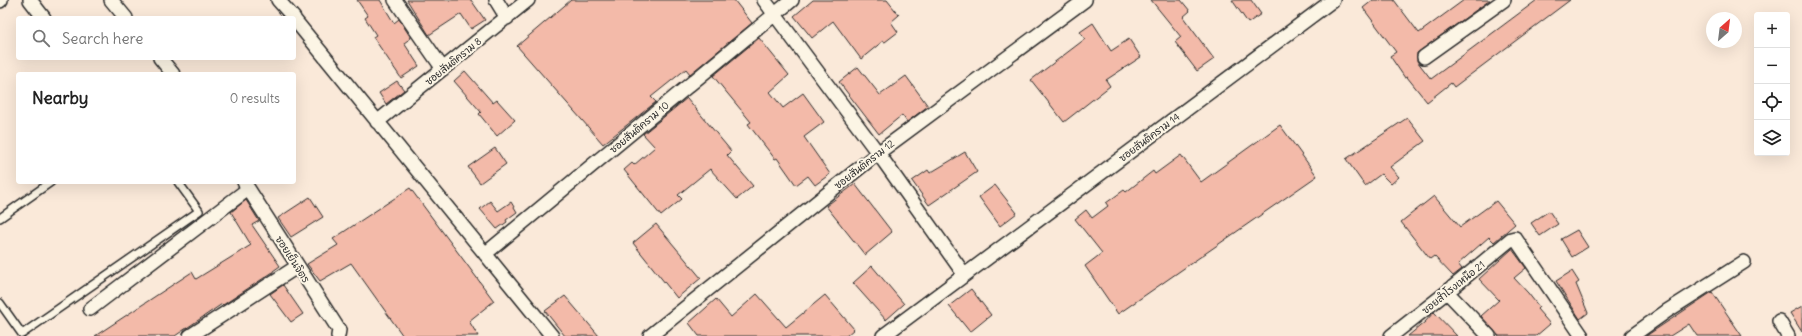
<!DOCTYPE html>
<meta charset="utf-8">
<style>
body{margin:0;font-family:Delius,"Playpen Sans Thai",sans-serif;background:#f2f2f2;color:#222}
.controls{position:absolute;right:12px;top:12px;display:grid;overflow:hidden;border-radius:4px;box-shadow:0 4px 16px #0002}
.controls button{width:36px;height:36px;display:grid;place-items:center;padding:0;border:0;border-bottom:1px solid #e0e0e0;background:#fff;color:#222;font:20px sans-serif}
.compass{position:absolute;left:1706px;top:12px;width:36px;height:36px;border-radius:50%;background:#fff;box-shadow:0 4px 16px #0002;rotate:28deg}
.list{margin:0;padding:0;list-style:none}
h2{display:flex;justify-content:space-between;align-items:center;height:52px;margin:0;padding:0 16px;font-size:17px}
h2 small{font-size:13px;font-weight:400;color:#767676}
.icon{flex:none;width:22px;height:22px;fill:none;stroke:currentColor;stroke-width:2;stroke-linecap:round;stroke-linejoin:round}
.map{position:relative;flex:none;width:1802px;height:336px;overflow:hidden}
.search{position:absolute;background:#fff;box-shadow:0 4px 16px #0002;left:16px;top:16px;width:280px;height:44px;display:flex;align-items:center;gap:10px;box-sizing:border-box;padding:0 14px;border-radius:4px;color:#767676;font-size:15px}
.panel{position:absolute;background:#fff;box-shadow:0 4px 16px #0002;left:16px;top:72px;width:280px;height:112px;border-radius:4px}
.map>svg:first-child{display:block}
</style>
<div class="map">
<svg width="1802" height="336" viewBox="0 0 1802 336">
<rect width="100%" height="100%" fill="#fae9d9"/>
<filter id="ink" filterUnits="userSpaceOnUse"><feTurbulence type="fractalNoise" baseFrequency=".025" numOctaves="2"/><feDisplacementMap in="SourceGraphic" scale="8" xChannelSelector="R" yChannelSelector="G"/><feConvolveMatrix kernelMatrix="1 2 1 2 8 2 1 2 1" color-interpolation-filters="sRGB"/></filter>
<g filter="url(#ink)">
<path fill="#f3baa9" stroke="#2b2b2b" d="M357,0H380L394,23L399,19L411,38L404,43L419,66L401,78L373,37L376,35L365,18L368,16Z
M407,0H471L485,20L471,29L461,14L429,35Z
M571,0H734L752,23L690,74L686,69L651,97L656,102L603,144L517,46Z
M813,0H887L899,15L891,22L898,32L885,42L883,41L861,59L833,21L812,38L794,16Z
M1151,0H1181L1190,11L1183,17L1214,59L1197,71L1175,42L1181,37Z
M1232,0H1251L1261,14L1248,23Z
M1373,0H1394L1419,33L1464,0H1490L1417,53V61L1431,79L1537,0H1570L1454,87L1451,83L1427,102L1407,77L1405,78L1390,56L1396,52L1363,8Z
M1093,23L1111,51L1129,39L1141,57L1106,80L1110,86L1064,122L1031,80L1085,39L1080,32Z
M759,38L789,75L770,92L783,108L803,93L824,122L804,137L830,174L815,185L808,176L796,185L777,158L775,159L748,124L751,122L713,76Z
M858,67L880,95L906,76L928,106L907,122L902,115L879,134L839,82Z
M465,71L493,103L497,100L515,120L497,136L479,114L481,112L454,81Z
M397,81L404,90L386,104L379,93Z
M687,98L731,151L727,155L753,186L737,199L710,169L678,195L682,199L661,216L624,170L632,163L634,165L655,147L643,134Z
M1407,118L1425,141L1390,167L1399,177L1391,184L1381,174L1365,186L1346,159Z
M1280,125L1317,176L1118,314L1085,266L1102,253L1075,219L1086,210L1092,218L1108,206L1106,203L1124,190L1126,192L1153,171L1155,174L1181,155L1201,182Z
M495,148L506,164L480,183L468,167Z
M965,152L977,172L929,205L912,181L928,170L930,173Z
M855,184L892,232L865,255L826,206Z
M995,185L1017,213L1000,226L979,197Z
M410,188L494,301L469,321L478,336H403L351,263L320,281L307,264L338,245L333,239Z
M1434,196L1460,227L1496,201L1515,224L1494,242L1489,237L1458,264L1462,269L1453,276L1434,256L1430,259L1401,222Z
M310,197L323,217L291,237L278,218Z
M246,200L259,221L252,225L280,266L273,271V272L223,305L222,304L175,336H95L192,272L196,279L251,245L231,212Z
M490,201L498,211L511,202L517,212L506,220L507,222L497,229L480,209Z
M1549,211L1558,224L1540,236L1531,223Z
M656,224L701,278L677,298L633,243Z
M1577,230L1588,247L1572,257L1561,239Z
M1512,249L1526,268L1514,278L1528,293L1539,307L1537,309L1550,324L1536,336H1499L1481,316L1499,300L1479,279Z
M872,266L904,304L886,320L853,283Z
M1572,271L1579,282L1576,284L1588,313L1580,319L1556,281Z
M283,285L303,314L291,322L270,294Z
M971,289L991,315L970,332L949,306Z
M1712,292L1742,336H1697L1689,324L1670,336H1646Z
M757,294L786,327L825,295L854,329L846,336H699L689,323L716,299L731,317Z
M565,296L599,336H565L545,311Z
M1802,306V332L1790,313Z
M1434,312L1457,336H1408L1425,322Z"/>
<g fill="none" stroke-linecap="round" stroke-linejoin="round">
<g stroke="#2b2b2b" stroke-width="10">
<path id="lane" d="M0,218L51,182
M0,303L22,334L199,211L178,182"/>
</g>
<g stroke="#2b2b2b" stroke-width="16">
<path id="street" d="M30,0L44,18
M111,0L126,18
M278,0L294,18
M395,0L443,69
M496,0L507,18
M764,0L878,153L964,274
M0,1L1,0
M294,19L552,336
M1424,57L1504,0
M160,58L173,74
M377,122L528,0
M244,182L339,330L338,336
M485,254L792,0
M1447,292L1489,336
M90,309L248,189
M1779,321L1788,336
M190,336L298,266
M650,336L878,153L1085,0
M883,336L1333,0
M1391,336L1447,292L1511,239L1515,238L1582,336
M1632,336L1667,311L1744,262"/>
</g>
<use href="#lane" stroke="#fcf5e5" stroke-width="7"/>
<use href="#street" stroke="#fcf5e5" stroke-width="13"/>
</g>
</g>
<g text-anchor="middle" stroke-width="4" stroke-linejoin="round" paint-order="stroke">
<g font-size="10" fill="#2b2b2b" stroke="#fcf5e5">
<text transform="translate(453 61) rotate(-39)" y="4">ซอยสันติคราม 8</text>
<text transform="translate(639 127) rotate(-40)" y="4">ซอยสันติคราม 10</text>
<text transform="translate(1149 137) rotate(-37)" y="4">ซอยสันติคราม 14</text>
<text transform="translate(864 164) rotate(-38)" y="4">ซอยสันติคราม 12</text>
<text transform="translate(293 259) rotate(57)" y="4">ซอยเย็นจิตร</text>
<text transform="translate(1453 287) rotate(-39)" y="4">ซอยสำโรงเหนือ 21</text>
</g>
</g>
</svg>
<div class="controls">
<button>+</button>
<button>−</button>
<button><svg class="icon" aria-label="locate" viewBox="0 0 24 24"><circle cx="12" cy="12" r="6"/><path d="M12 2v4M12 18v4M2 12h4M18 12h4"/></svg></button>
<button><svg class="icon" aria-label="layers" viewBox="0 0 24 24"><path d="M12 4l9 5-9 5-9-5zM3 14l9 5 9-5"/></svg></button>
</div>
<svg class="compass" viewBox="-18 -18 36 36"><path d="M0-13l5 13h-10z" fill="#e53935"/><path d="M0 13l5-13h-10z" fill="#767676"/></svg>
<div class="search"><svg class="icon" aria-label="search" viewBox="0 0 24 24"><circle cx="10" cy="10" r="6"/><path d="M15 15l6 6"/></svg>Search here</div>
<section class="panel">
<h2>Nearby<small>0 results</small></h2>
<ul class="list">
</ul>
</section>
</div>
